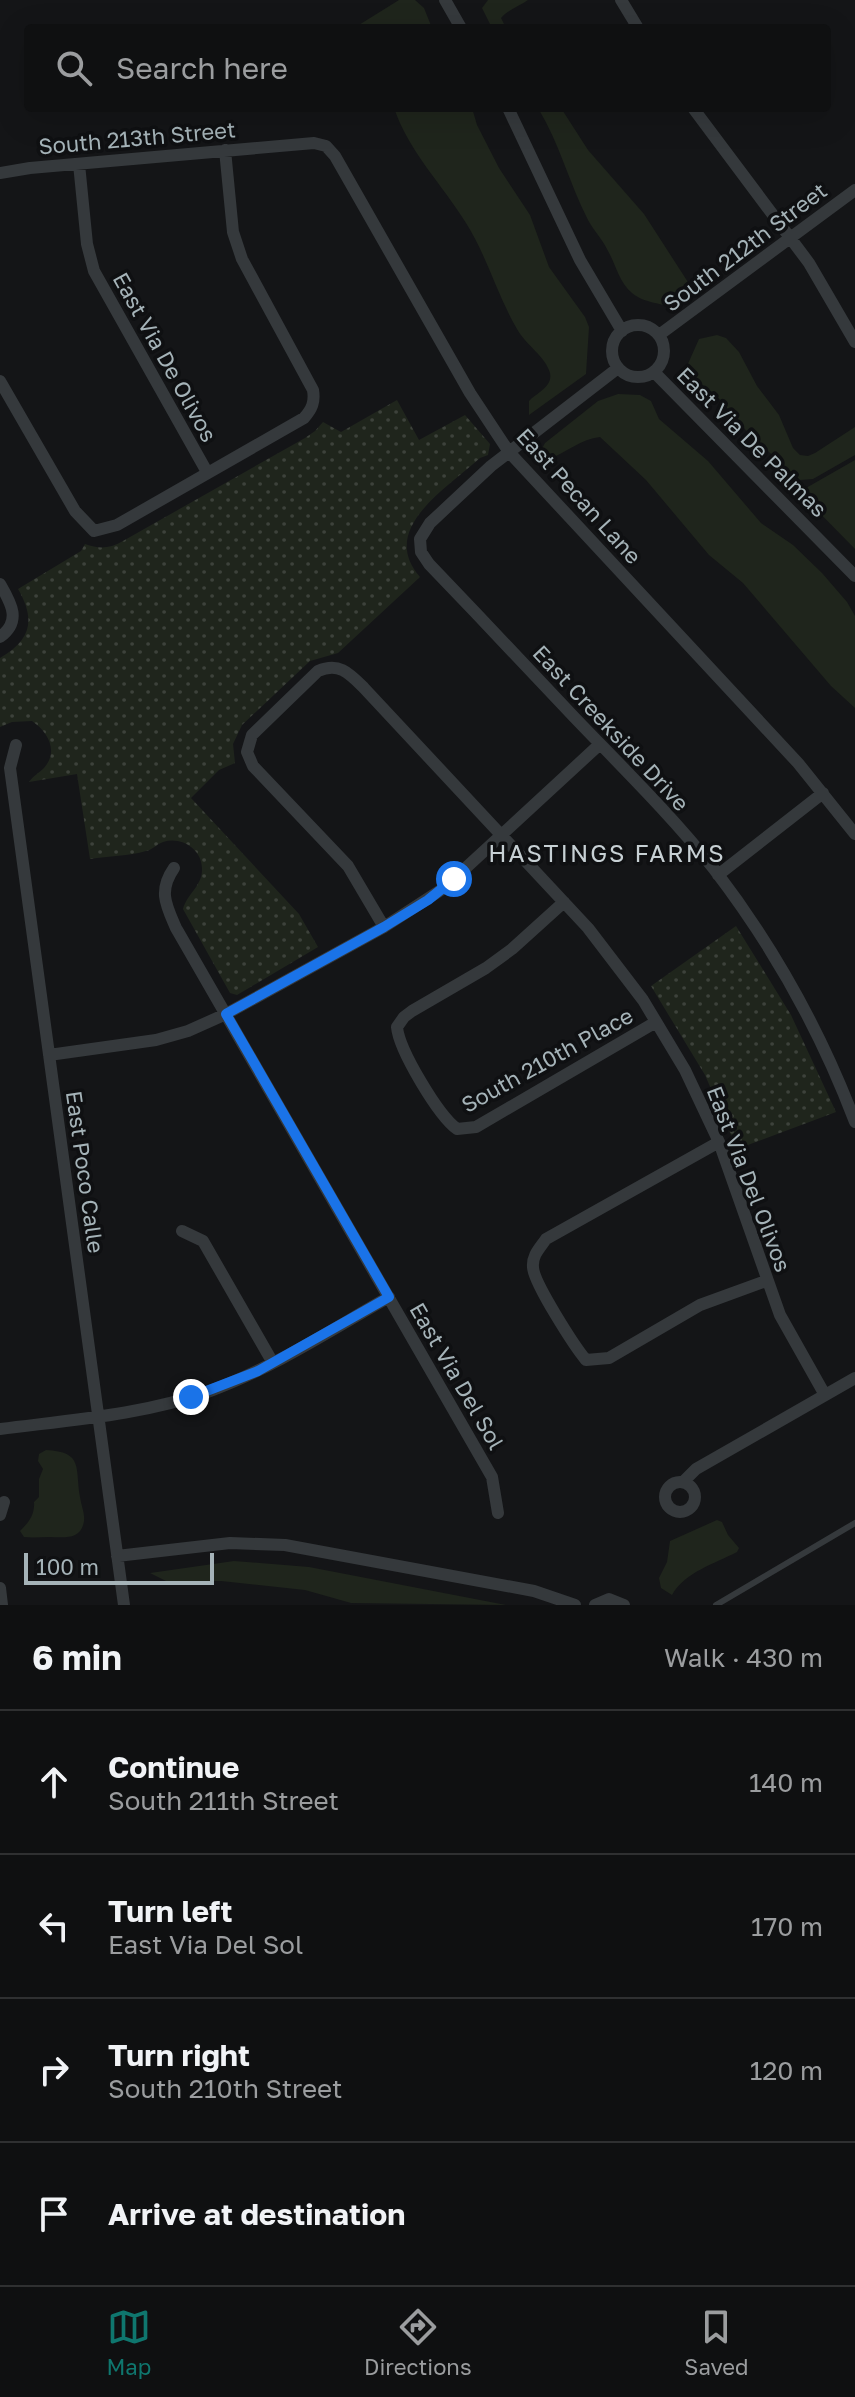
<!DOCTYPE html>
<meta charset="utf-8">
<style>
body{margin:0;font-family:"Golos Text",sans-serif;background:#18191a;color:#f1f3f6}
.scale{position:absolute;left:24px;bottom:20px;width:190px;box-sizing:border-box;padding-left:8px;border:4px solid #a5b3b8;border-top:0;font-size:22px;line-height:28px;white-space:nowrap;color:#a5b3b8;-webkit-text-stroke:6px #0f1012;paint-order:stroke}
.stop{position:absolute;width:24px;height:24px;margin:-18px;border:6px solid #1a73e8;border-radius:50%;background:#fff}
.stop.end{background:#1a73e8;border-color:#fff;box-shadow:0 2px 8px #0008}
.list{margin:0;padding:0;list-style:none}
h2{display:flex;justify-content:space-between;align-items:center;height:104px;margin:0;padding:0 32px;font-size:34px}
h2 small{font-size:26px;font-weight:400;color:#9b9d9f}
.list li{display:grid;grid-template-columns:52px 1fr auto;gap:24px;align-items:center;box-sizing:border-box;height:144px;padding:0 32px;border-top:2px solid #2f3031}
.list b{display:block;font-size:30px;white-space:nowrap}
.list p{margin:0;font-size:26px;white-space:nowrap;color:#9b9d9f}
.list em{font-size:26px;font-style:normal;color:#9b9d9f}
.icon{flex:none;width:44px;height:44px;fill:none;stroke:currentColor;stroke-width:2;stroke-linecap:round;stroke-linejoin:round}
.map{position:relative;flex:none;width:855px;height:1605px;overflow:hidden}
.search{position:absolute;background:#0f1011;box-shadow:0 8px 32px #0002;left:24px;right:24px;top:24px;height:88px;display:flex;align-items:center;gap:20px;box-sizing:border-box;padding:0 28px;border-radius:8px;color:#9b9d9f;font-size:30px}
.sheet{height:680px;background:#0f1011}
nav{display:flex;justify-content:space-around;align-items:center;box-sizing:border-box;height:112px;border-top:2px solid #2f3031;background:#0f1011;font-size:22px;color:#9b9d9f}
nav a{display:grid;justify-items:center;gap:4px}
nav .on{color:#0f766e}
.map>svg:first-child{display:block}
</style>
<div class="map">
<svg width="855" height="1605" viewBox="0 0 855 1605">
<defs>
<pattern id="park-dots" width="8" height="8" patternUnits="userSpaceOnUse" patternTransform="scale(2)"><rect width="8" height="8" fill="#1f251c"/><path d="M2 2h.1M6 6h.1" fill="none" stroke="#3d423b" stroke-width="1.8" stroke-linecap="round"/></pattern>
</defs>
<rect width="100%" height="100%" fill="#141517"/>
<path fill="#1f251c" d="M399,0H415L424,8L432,28H354Z
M488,0H528C520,6 507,10 501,18L506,28H492L482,8Z
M394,108H472L477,125L499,168L530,215L549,267L585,317L589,327L586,374L529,415V401C536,393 553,387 550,373C546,357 525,344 517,329C497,295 487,256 466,223C442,184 409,152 394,108Z
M538,108H561L588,150L644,214L695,293L683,300L676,310C662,302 645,304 632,293C619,282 616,265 608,251C603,240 594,231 588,220C569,183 560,144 538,108Z
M717,335L726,338L739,352L757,386L779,415L793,448L800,455L808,456L815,453L855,427V455L813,479L800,480L750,435L716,395L695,380L687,366L699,339Z
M618,394L640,395L651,401L659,419L708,461L761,523L793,545L822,573L847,602L855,616V708L831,686L743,583L709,555L646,480L600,437C581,439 567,452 549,459L539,454L545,443L598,401Z
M855,460V549L799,492Z
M46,1450C84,1452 75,1468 80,1497C81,1505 85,1513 84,1521C81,1541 63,1537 49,1537C41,1537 33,1538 24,1537L20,1531C28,1523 35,1515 34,1502L39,1497V1479L43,1469L38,1461L39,1454Z
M717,1520L722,1522L728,1535L739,1548L737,1552C714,1564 685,1572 672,1595L661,1588L659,1578L667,1562L670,1541Z
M234,1561L309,1567L506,1605L351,1603L305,1590L221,1581H166L150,1573Z"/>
<path fill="url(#park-dots)" d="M397,400L419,440L465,415L490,444L488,455L480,458C446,489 378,529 420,577L338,653L310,661L242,725L233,744L235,763L219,770L191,798L299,914L318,947L237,995L230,993L183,909C187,894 202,886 202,870C203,850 182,836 163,842C157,844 152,850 146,851C129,856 108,856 90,859L77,774L29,782C33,776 39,773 44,768C59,751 48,732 32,721L12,722L0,727V658C31,640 36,620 18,589L81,551L85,544C99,549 109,549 123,541L305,438L315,431L323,422L341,432Z
M736,926L791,1015L836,1112L737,1149L705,1075L651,986Z"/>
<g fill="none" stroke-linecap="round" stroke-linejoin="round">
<path stroke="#35393c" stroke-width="6" d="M716,1605L855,1523"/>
<path stroke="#35393c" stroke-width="12" d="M445,0L461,28
M621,0L638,28
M508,108L580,260L622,331
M693,108L809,263L855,342
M79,164L87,244L94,271L207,472
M0,173L30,168L314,143L326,146L335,156L470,393L509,452L798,763L855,834
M612 351a26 26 0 1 1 52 0a26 26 0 1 1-52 0Z
M659,335L855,190
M618,368L491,466L430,523L420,539L421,552L429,564C478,615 526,666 575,718C622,767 672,816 714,869C773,946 821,1032 855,1122
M654,372L855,576
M0,381L75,511L94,531L117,525L304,418C312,409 315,402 313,390L242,259L233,232L225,150
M0,584C11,603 22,621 0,637
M16,745L10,768L124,1605
M174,868C158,891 166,905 176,928L492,1477L498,1513
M718,875L823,793
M564,902L512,949L486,968L412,1011L404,1017L397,1027C399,1050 438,1115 457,1129L476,1127L656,1022
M384,927L348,866L253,766L247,752L252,735L318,671C339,662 349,673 364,688L588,928L643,1000L685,1070L719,1142L780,1315L825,1395
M49,1055L156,1040L188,1031L226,1014L384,927L444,888L600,744
M719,1142L546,1239C540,1248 532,1255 533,1267C533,1282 575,1347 586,1360L609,1358L700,1305L766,1281
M182,1231L203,1241L273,1363
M0,1429C70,1420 143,1415 210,1391C273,1368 331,1330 389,1297
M683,1482L696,1469L855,1378
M665 1497a15 15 0 1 1 30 0a15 15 0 1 1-30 0Z
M0,1515L4,1502
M117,1556L230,1543L285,1545L534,1591L575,1605
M0,1588L2,1605
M595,1605L609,1599L624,1605"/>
</g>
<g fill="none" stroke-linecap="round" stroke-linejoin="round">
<path stroke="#1a73e8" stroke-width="10" d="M191,1397L258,1371L389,1297L226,1014L384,927L428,900L454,879"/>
</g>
<g text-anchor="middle" stroke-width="7" stroke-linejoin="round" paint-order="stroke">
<g font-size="22" fill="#a5b3b8" stroke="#0f1012">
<text transform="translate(137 138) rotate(-5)" y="8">South 213th Street</text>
<text transform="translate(745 247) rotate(-37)" y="8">South 212th Street</text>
<text transform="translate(165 357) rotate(61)" y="8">East Via De Olivos</text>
<text transform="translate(752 442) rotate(45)" y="8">East Via De Palmas</text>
<text transform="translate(579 496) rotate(48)" y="8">East Pecan Lane</text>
<text transform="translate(611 728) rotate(47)" y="8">East Creekside Drive</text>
<text transform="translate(547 1060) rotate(-29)" y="8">South 210th Place</text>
<text transform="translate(85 1172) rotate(82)" y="8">East Poco Calle</text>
<text transform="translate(749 1179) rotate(69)" y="8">East Via Del Olivos</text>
<text transform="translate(457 1376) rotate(60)" y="8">East Via Del Sol</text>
</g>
<g font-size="24" letter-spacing="2" fill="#c7d0d4" stroke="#0f1012">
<text x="607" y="862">HASTINGS FARMS</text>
</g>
</g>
</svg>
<div class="scale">100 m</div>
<div class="stop" style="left:454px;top:879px"></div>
<div class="stop end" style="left:191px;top:1397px"></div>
<div class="search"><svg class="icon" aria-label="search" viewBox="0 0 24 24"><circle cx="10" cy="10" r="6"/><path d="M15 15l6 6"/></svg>Search here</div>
</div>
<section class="sheet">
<h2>6 min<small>Walk · 430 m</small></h2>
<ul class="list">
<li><svg class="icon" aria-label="ahead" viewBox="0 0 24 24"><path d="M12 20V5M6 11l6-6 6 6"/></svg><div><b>Continue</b><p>South 211th Street</p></div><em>140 m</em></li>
<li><svg class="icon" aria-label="left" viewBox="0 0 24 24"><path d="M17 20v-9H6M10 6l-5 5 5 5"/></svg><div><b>Turn left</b><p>East Via Del Sol</p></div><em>170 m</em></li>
<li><svg class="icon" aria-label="right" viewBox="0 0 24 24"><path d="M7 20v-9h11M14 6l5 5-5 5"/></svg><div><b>Turn right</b><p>South 210th Street</p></div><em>120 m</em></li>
<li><svg class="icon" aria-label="arrive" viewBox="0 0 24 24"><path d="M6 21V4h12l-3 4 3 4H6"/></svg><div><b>Arrive at destination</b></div></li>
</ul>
</section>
<nav>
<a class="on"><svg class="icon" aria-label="map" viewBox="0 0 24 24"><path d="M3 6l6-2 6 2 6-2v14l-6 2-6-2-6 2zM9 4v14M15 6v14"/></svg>Map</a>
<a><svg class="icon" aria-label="directions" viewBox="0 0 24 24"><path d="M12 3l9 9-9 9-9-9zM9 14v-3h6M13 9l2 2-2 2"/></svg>Directions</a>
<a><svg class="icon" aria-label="saved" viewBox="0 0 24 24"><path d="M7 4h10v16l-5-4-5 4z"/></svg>Saved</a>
</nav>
